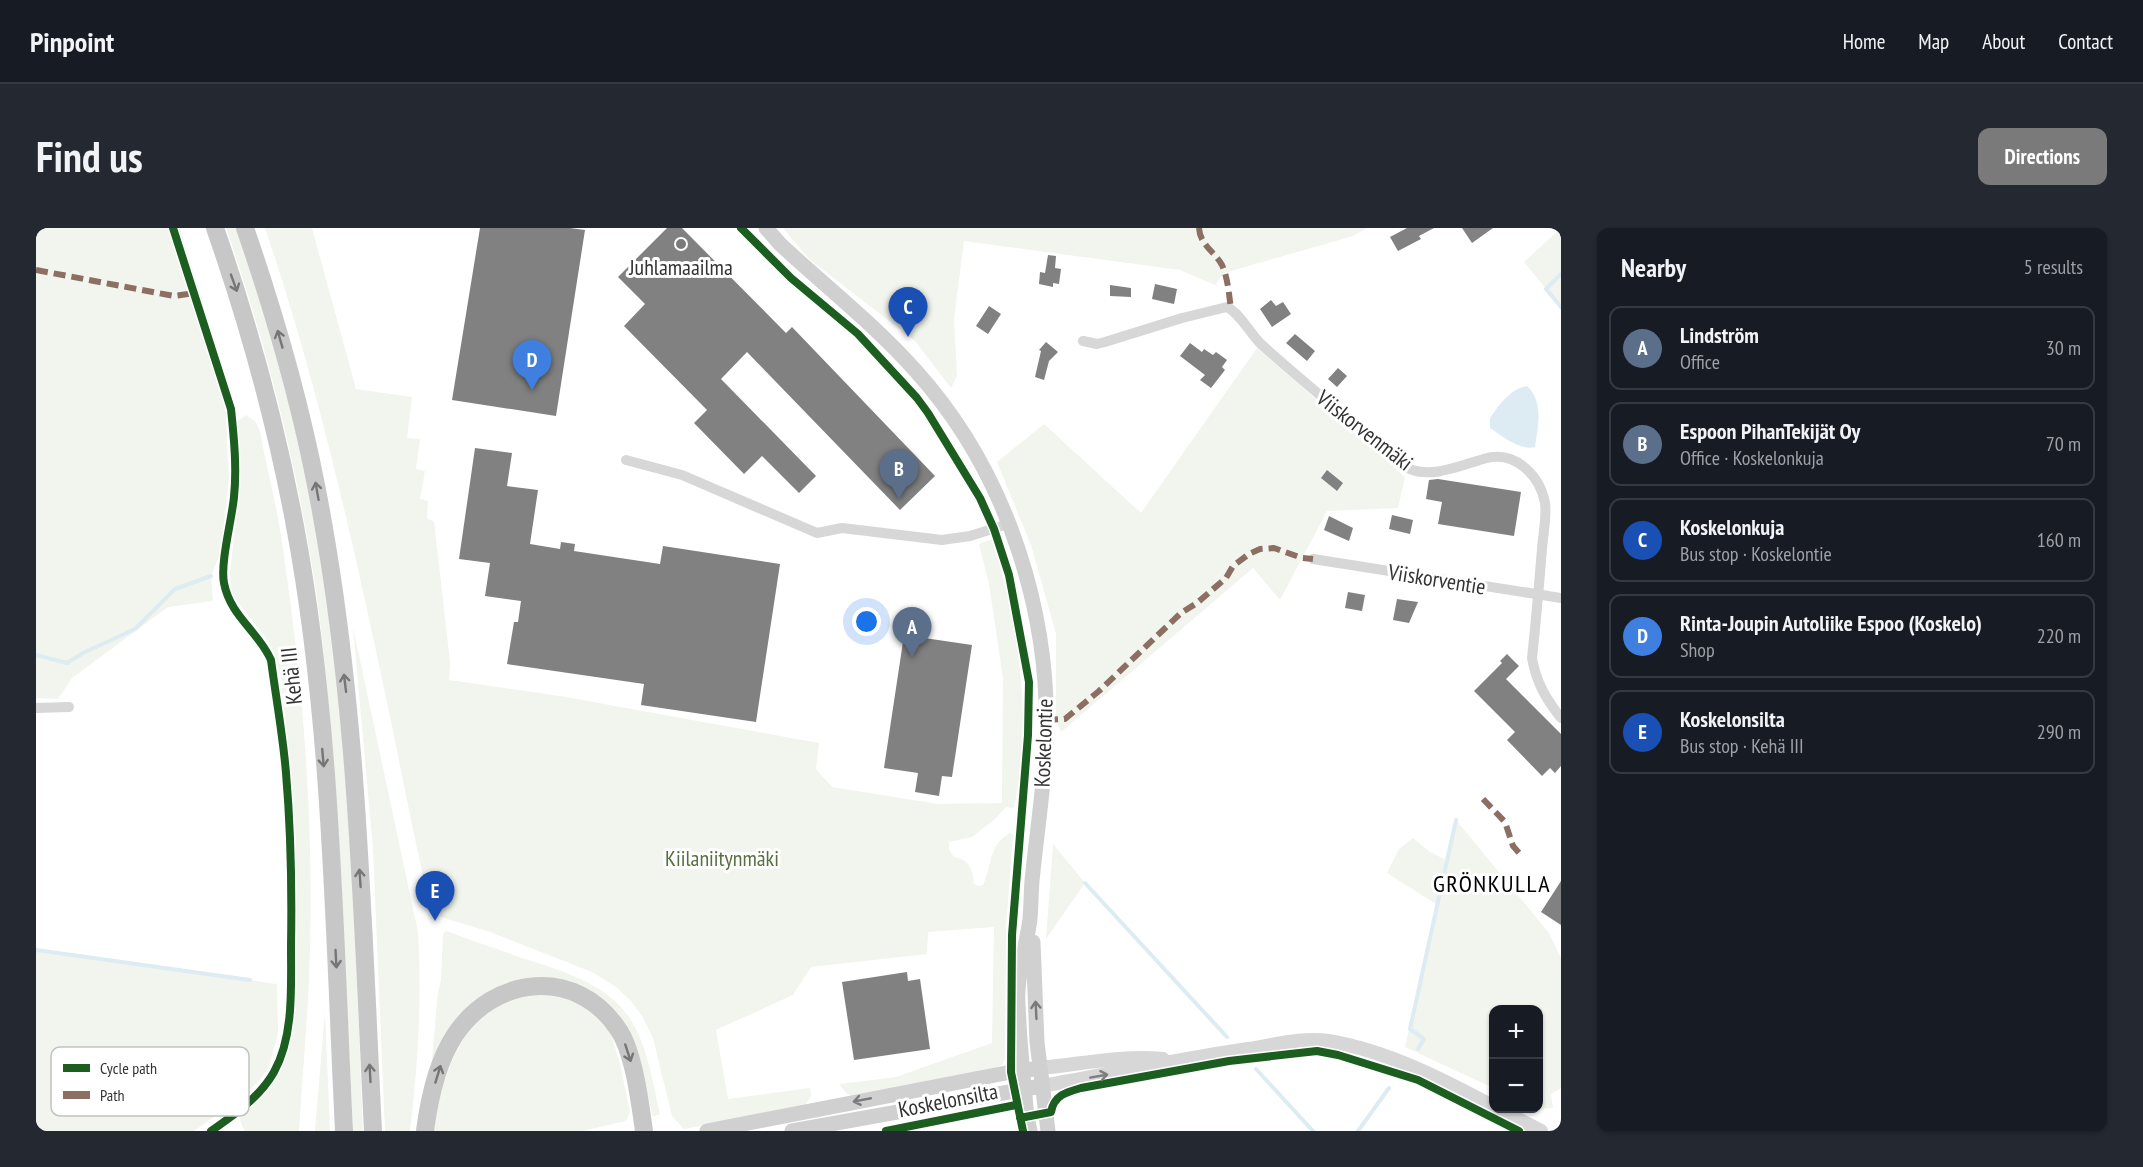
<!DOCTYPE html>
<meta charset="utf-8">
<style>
body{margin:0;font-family:"PT Sans Narrow",sans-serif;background:#242831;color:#f1f3f6}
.controls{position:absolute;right:18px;bottom:18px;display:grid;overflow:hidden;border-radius:12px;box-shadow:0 2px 4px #0004}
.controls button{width:54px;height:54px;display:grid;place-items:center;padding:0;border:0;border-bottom:2px solid #363941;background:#171b24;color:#f1f3f6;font:30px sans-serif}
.you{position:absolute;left:831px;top:394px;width:21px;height:21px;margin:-15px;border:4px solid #fff;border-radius:50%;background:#1a73e8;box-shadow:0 0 0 9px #1a73e833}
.badge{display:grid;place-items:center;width:39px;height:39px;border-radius:50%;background:#7a7a7a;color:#fff;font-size:20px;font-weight:700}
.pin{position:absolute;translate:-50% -50px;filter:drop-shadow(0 2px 3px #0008)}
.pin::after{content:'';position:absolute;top:32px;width:21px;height:18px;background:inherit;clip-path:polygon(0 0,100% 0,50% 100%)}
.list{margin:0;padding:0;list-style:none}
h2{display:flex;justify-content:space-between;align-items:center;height:78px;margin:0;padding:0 24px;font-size:26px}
h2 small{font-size:20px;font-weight:400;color:#9ea1a6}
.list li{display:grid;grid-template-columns:39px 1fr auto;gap:18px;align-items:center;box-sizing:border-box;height:84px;margin:0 12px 12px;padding:0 12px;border:2px solid #363941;border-radius:12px}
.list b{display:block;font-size:22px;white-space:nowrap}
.list p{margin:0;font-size:20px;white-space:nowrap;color:#9ea1a6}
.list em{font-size:20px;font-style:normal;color:#9ea1a6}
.map{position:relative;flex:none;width:1525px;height:903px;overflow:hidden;border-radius:12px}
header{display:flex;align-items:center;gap:36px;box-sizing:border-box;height:84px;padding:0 30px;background:#171b24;border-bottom:2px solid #363941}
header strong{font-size:28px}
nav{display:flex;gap:33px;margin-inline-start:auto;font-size:21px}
.intro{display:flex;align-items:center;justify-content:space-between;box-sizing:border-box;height:144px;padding:0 36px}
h1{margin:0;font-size:42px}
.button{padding:15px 27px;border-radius:12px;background:#7a7a7a;color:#fff;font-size:21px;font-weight:700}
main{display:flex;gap:36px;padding:0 36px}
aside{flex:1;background:#171b24;border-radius:12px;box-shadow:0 2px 4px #0004}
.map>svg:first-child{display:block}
</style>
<header>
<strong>Pinpoint</strong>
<nav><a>Home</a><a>Map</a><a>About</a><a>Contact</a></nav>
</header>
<div class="intro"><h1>Find us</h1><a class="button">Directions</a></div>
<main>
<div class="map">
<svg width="1525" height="903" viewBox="0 0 1525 903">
<rect width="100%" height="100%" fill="#fff"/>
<path fill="#f1f5ed" d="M0,0H144L200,183L190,190L193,250L185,324L175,348L177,373L132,379L36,450L22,471L0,470Z
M190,0H200C239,112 269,226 287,343C315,528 319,716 327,903H317C313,819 309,734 304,650C299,548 293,445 277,343C258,226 229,112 190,0Z
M229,0H276L320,161L376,169L371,210L384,211L380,241L389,243L384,271L392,273L391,291L398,293L414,434L413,452L524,468L783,515L780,541L796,559L902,576L966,575L967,450L953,356L943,316L956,311C983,399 997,489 978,580L970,579L959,591L936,609L913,614V622L918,629C933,631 937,642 938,656L943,658L947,657C956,638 953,614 975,605L977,607L970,699L969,831L966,837L959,840L818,868L811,866L803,856L860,849L956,815L958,699L892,704L891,726L775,739L757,767L680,802L692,871L774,860L775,868L769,878L648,901L636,888L617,810L606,788L595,773L580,759L556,744L454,704L405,689L400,672L388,652C375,594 364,536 352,479C318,318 282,156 229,0Z
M747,0H1331L1317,8L1188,45L1179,57L1144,42L928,13L918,91L921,148L915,160L879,113L773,31Z
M1525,0V79L1488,34Z
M1221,120L1369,249L1362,280L1291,283L1244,372L1217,340L1025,504L1020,492V406L996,320L961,234L1008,196L1105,285Z
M210,187L220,194L224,204C231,241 241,278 246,315C268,458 279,605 273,749C271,800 266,852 263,903H209L206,898L203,889L231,862L239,850L251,823L257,781L260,699L255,552L245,449L239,426L229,409L195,365L194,345L202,272V193Z
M317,399L382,704C386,771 382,836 374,903H349L337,621Z
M1420,592L1513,705L1525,730V860L1515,866L1517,880L1503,881H1501L1502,782H1458L1457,860L1369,819L1400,676L1351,645L1363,621L1377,610L1394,624L1410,632Z
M1017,616L1049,655L1010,711Z
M410,703C434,712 459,720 483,729C523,742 573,755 596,794C612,821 617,855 624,886L617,889L602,828L531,754C491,743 445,758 420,792C411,805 404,818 396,832L402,764L405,752L407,706Z
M0,722L241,756L242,805L233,839L223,853L202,872L158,903H0Z
M505,766L530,769L552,780L575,806L584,836L594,884L590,893L546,903H398C404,855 423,791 473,772C483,768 495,767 505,766Z
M289,784L294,903H279Z"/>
<path fill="#ddebf3" d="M1491,158C1508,174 1502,198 1499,219C1484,223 1466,208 1454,200V190C1463,177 1475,160 1491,158Z"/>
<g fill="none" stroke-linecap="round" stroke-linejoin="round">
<path stroke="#ddebf3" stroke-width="4" d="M1525,46L1510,61L1525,79
M0,427L31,435L47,425L99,401L139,361L175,348
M1049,655L1191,809
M0,722L214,752
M1382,821L1388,811L1374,801L1420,592
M1220,841L1277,903
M1322,903L1353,860"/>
</g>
<path fill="#818181" d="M444,0H534L549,2L520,188L416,172Z
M631,0H646L750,105L756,99L899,248L864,282L711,124L685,151L780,248L763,265L726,228L708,246L658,195L671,182L588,98L609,76L582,49Z
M1371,0H1398L1383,8L1385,11L1362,23L1354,9Z
M1426,0H1457L1436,15Z
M1012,27L1020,28L1019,40L1025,41L1023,56L1017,55V59L1003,56L1004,44L1009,45Z
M1119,56L1141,61L1138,76L1116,71Z
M1074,57L1095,60V69L1074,68Z
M1235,72L1240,78L1247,74L1255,86L1236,99L1224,81Z
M953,78L965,86L952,106L940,98Z
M1259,106L1279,123L1271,133L1250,115Z
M1010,114L1022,124L1013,133L1008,152L999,149L1005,123L1003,122Z
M1154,115L1166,124L1168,121L1177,127L1180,124L1191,132L1186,139L1189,142L1175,160L1164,152L1169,147L1144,128Z
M1302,140L1311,148L1301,159L1292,151Z
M439,220L476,225L471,258L502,262L494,316L524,321L525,314L539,316L538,323L624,336L627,318L744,336L720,494L605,477L608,456L471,436L478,394H482L485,373L449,368L454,335L423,331Z
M1291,242L1307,255L1301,263L1285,250Z
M1402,251L1485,264L1478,308L1402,296L1406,274L1390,271L1393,252Z
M1356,287L1377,292L1374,306L1353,301Z
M1293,288L1317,300L1313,313L1288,302Z
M1312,364L1329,367L1326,383L1309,380Z
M1361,371L1382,374L1373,395L1357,392Z
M868,407L936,417L916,549L906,548L903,568L879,564L882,545L848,540Z
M1471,426L1483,438L1470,451L1525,506V538L1519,545L1514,540L1506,548L1471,512L1479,504L1438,463L1466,435L1464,433Z
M1525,653V697L1505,684Z
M871,744L872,753L884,751L894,821L818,832L806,754Z"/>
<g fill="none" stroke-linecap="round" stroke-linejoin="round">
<path stroke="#d7d7d7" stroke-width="10" d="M1047,113L1061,116L1069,114L1146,90L1191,79C1205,86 1214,106 1226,117C1273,159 1323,200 1372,240C1395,252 1428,236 1451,230C1480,223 1504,248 1509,275C1511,289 1507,306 1506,321C1503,357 1500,394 1496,430C1500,454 1510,471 1525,490
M590,232L646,247L781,305L806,300L906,312L934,308L972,296
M1277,331L1525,370
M0,480L33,479"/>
<path stroke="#d7d7d7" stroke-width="14" d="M1004,840C1046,836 1085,827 1127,831
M1006,858C1075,846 1143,831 1212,821C1238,817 1267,809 1293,813C1351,823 1406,851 1458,879
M1461,880L1505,903"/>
<path stroke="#d0d0d0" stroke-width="15" d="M730,0L744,16C789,58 838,96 879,142C973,246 1019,393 1009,532C1006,572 1000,612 996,653C995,666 995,679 994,691C991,715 983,739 982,763C981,774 983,786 983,797C985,828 988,858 991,889L994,903
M997,714L1001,814L1012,903
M671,903L975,844L1004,840
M756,903L1006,858"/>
<path stroke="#c7c7c7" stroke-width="18" d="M179,0C213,97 240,196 259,298C296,495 298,703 308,903
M209,0C238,84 263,170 280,257C322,469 326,687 337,903
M389,903C393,872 401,834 419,807C458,748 540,738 582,801C598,824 604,875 608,903"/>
<path stroke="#8d6e63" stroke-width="6" stroke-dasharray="12 6" stroke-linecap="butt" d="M1163,0C1164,17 1179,24 1186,37C1192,50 1193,67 1195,81
M0,42L138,68L159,65
M1010,492L1029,491L1063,463L1145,385L1161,375L1190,350L1197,338L1213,326L1224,321L1238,320L1266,330L1277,331
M1447,571L1469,594L1477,618L1485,627"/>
<g stroke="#fff" stroke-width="11">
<path id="cycleway" d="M137,0L195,181C198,210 201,240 198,269C196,291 184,335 188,355C194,388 223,404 235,432C240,470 247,508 250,545C255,603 256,661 255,719C255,759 258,808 238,844C224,869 198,887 175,903
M705,0L755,50L822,106L881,170L892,185L944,270L958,301L973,347L993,454L992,507L976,707L975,844L987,903
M984,890L1015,884C1018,867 1031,864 1045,860L1193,833L1281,823L1302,827L1382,852L1483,903
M850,903L980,877"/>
</g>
<use href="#cycleway" stroke="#1b5e20" stroke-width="8"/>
</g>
<defs><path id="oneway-shaft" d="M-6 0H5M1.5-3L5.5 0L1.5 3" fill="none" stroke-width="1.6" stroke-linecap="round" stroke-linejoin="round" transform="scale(1.5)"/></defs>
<g stroke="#767676">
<use href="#oneway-shaft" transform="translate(198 55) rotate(70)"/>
<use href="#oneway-shaft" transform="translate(244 111) rotate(-106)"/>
<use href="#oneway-shaft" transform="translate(281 263) rotate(-100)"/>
<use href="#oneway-shaft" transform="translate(309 455) rotate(-97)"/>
<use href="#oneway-shaft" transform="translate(287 530) rotate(85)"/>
<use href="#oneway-shaft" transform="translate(324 650) rotate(-94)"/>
<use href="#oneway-shaft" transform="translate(300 731) rotate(87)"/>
<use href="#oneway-shaft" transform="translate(592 825) rotate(72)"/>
<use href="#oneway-shaft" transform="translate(334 845) rotate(-93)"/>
<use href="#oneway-shaft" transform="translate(402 846) rotate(-73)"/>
</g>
<g stroke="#7a7a7a">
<use href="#oneway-shaft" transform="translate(1000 782) rotate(-93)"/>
<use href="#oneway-shaft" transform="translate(826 872) rotate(169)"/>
</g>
<use stroke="#7d7d7d" href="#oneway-shaft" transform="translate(1063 848) rotate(-10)"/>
<circle fill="#7a7a7a" stroke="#fff" stroke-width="2" cx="645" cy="16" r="6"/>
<g text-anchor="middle" stroke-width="6" stroke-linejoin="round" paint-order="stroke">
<g font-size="22" fill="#333" stroke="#fff">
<text x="645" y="47">Juhlamaailma</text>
</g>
<g font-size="22" fill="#333" stroke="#fff">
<text transform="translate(1329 202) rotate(38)" y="8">Viiskorvenmäki</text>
<text transform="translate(1401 351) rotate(9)" y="8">Viiskorventie</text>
<text transform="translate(255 448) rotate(-96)" y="8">Kehä III</text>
<text transform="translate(1007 515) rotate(-88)" y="8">Koskelontie</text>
<text transform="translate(912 872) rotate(-11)" y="8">Koskelonsilta</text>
</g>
<g font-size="22" fill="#56703f" stroke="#fff">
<text x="686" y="638">Kiilaniitynmäki</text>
</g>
<g font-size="24" letter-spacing="1.5" fill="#000" stroke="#fff">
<text x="1456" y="664">GRÖNKULLA</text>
</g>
</g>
<rect x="15" y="819" width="198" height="69" rx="9" fill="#fff" stroke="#c2c2c2" stroke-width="1.5"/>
<rect x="27" y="836" width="27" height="8" fill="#1b5e20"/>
<rect x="27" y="863" width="27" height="8" fill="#8d6e63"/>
<g font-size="16" fill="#333">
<text x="64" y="846">Cycle path</text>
<text x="64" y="873">Path</text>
</g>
</svg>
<div class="controls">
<button>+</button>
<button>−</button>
</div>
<div class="you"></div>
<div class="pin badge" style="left:876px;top:429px;background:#5c6f8a">A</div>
<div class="pin badge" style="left:863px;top:271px;background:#5c6f8a">B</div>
<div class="pin badge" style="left:872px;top:109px;background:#1a4fb4">C</div>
<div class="pin badge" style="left:496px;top:162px;background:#3f7fe0">D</div>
<div class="pin badge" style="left:399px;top:693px;background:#1a4fb4">E</div>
</div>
<aside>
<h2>Nearby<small>5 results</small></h2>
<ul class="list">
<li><span class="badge" style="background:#5c6f8a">A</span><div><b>Lindström</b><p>Office</p></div><em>30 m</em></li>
<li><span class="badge" style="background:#5c6f8a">B</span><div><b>Espoon PihanTekijät Oy</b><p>Office · Koskelonkuja</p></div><em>70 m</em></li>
<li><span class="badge" style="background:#1a4fb4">C</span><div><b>Koskelonkuja</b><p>Bus stop · Koskelontie</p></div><em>160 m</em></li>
<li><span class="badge" style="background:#3f7fe0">D</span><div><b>Rinta-Joupin Autoliike Espoo (Koskelo)</b><p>Shop</p></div><em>220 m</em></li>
<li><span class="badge" style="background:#1a4fb4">E</span><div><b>Koskelonsilta</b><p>Bus stop · Kehä III</p></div><em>290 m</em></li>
</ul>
</aside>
</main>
